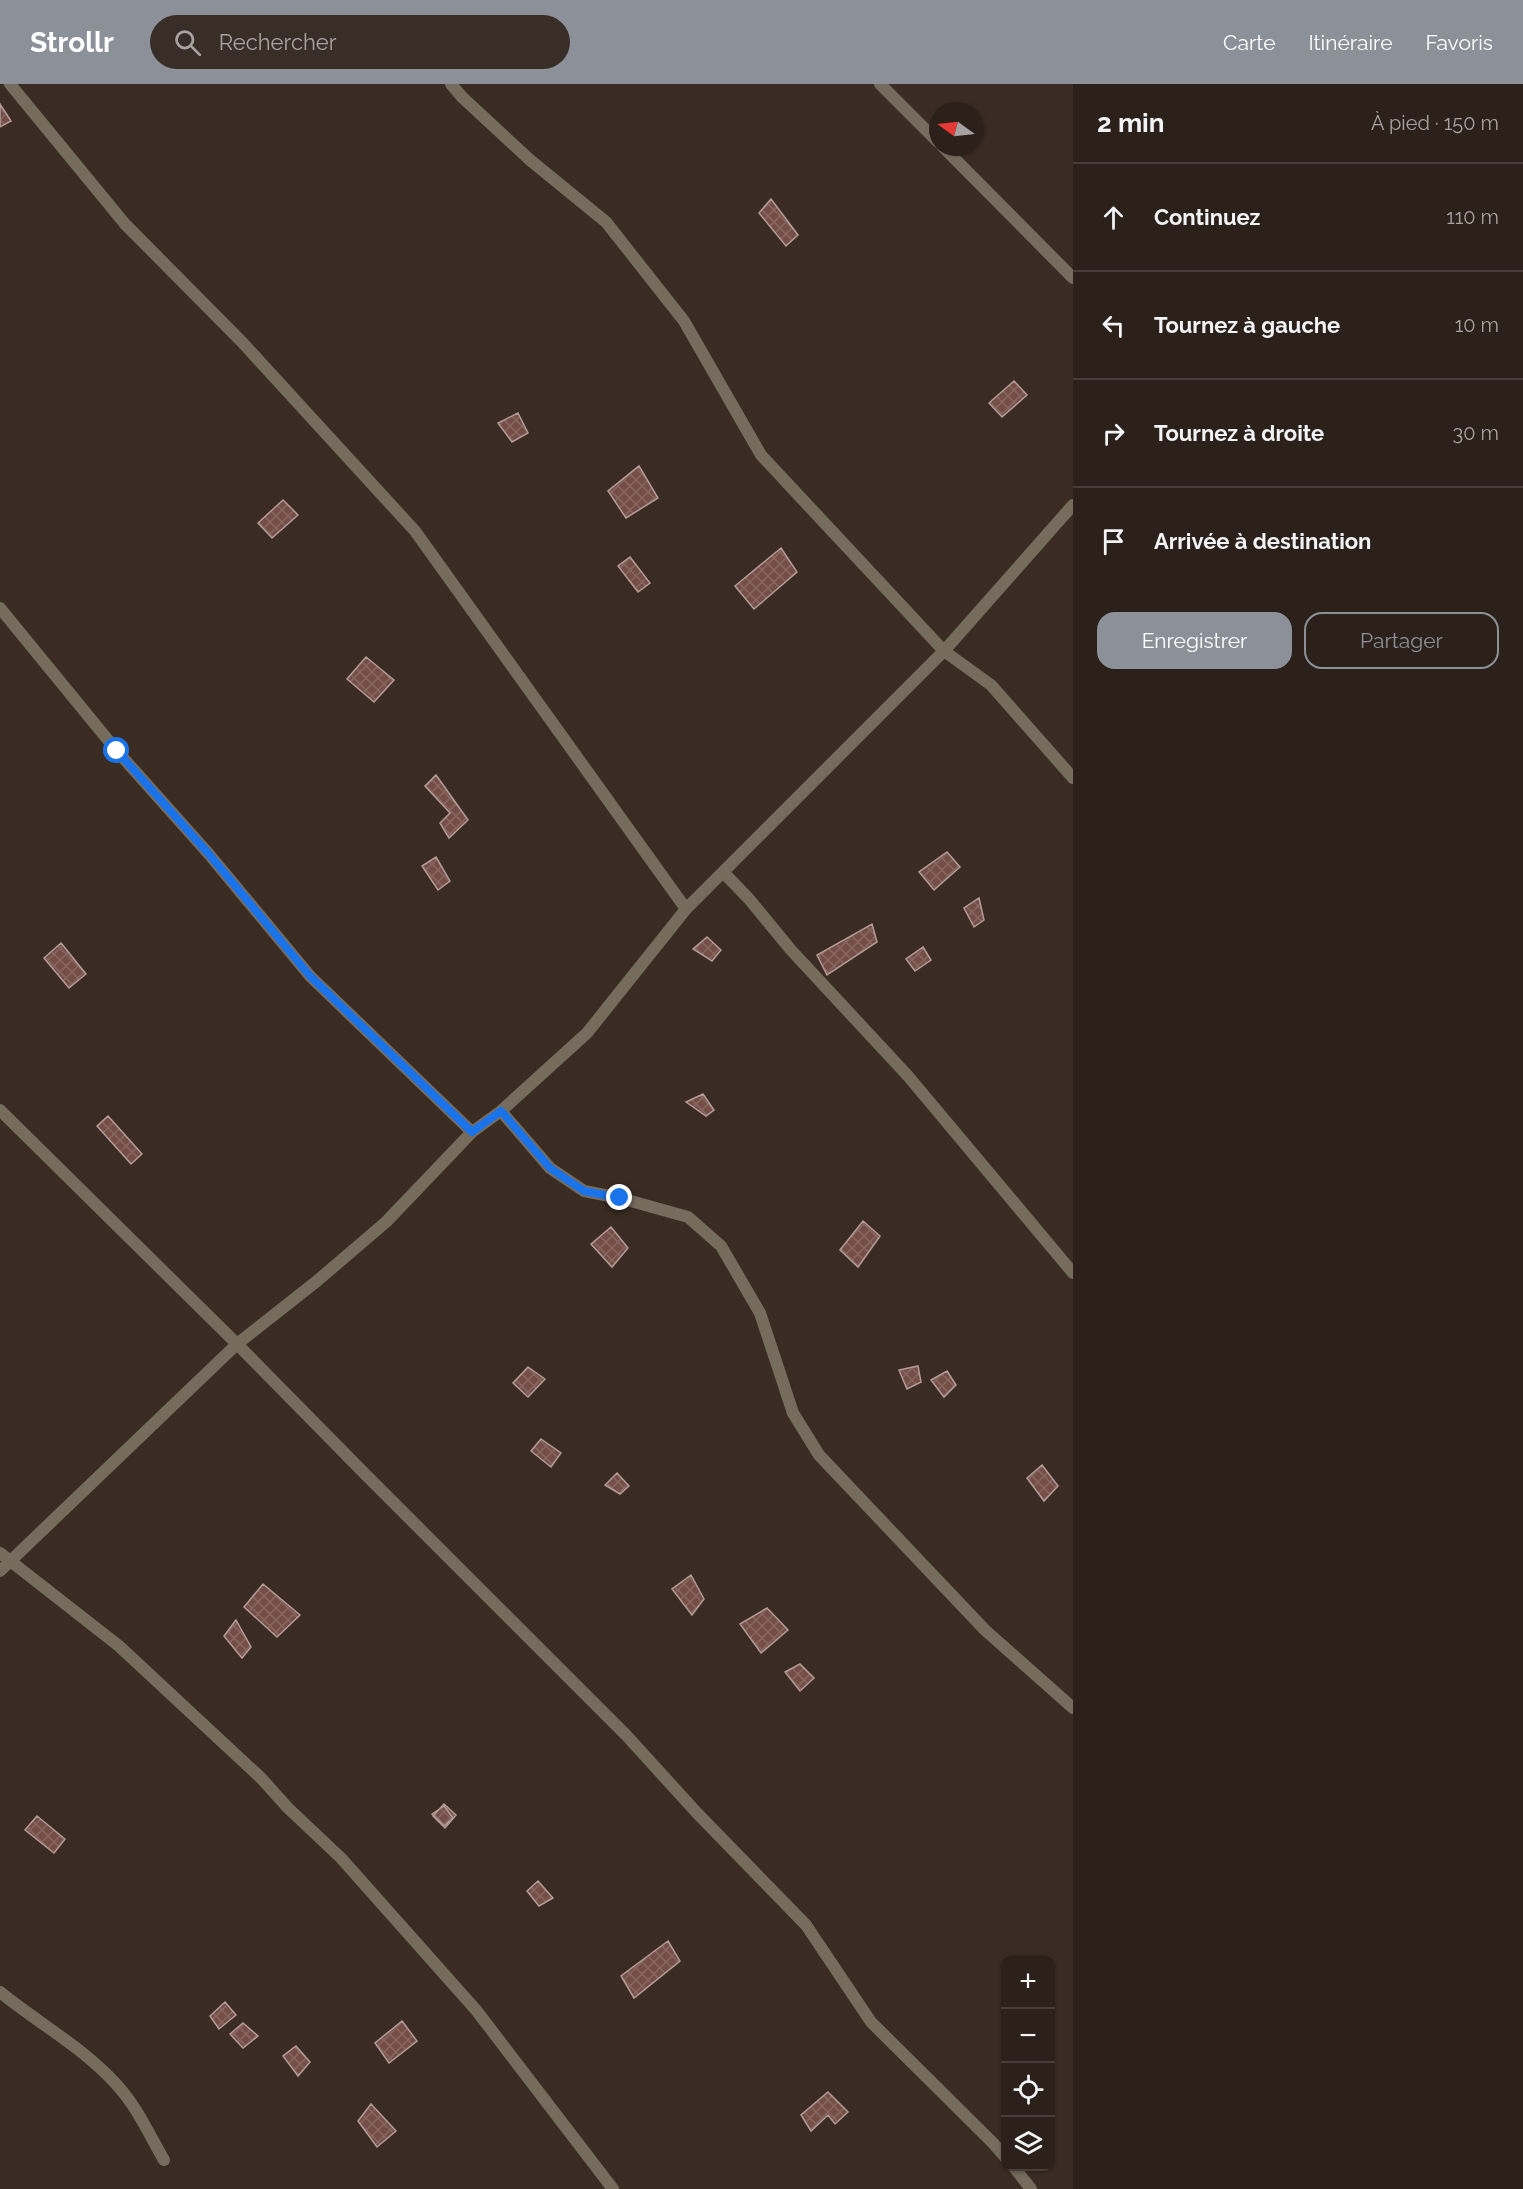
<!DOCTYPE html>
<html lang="fr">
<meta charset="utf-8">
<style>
body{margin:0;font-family:Raleway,sans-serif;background:#382e27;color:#f1f3f6}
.controls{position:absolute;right:18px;bottom:18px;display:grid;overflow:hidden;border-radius:12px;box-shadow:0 2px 4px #0004}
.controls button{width:54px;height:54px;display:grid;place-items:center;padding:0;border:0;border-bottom:2px solid #483e39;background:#2c211a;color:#f1f3f6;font:30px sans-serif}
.compass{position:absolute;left:929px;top:18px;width:54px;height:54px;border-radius:50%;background:#2c211a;box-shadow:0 2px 4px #0004;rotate:285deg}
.stop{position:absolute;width:18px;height:18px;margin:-14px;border:4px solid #1a73e8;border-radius:50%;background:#fff}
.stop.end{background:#1a73e8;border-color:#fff;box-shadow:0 2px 6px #0008}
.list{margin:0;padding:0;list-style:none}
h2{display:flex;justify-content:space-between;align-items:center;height:78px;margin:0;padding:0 24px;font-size:26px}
h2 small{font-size:20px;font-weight:400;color:#a6a3a2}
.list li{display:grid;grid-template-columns:39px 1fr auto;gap:18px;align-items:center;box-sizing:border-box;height:108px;padding:0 24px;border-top:2px solid #483e39}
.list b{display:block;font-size:22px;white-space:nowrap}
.list em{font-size:20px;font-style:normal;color:#a6a3a2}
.actions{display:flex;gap:12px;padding:18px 24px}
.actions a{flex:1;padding:14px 0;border:2px solid #8c9099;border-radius:18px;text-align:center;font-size:21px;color:#8c9099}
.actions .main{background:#8c9099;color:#fff}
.icon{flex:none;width:33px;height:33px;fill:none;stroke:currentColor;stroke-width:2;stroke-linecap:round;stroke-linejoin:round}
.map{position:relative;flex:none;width:1073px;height:2105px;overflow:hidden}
header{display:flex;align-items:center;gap:36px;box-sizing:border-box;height:84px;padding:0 30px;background:#8c9099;color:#fff}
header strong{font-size:28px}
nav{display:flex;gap:33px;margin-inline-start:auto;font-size:21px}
.search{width:420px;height:54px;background:#382e27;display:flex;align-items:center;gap:15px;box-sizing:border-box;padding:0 21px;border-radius:33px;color:#a6a3a2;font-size:22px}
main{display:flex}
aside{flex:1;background:#2c211a}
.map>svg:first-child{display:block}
</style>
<header>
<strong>Strollr</strong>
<div class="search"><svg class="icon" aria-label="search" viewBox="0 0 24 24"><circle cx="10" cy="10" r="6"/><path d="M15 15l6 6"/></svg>Rechercher</div>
<nav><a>Carte</a><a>Itinéraire</a><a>Favoris</a></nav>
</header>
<main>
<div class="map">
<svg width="1073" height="2105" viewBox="0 0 1073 2105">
<defs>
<pattern id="building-cross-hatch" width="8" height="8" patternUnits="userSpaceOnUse" patternTransform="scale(1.5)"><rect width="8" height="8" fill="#754e47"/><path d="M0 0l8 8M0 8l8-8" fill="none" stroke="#886761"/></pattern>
</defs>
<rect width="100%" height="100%" fill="#3b2c23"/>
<path fill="url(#building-cross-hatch)" stroke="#b39c98" stroke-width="1.5" d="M0,20L11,37L0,43Z
M771,115L798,151L786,162L759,129Z
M1014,297L1027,311L1002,333L989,319Z
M518,329L528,349L512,358L498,339Z
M639,382L658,414L626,434L608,407Z
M283,416L298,431L272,454L258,439Z
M781,464L797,488L754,525L735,502Z
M630,473L650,499L638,508L618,482Z
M366,573L394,596L374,618L347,595Z
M436,691L468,736L449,754L440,739L450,729L425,702Z
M947,768L960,783L934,806L919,788Z
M436,773L450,797L438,806L422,782Z
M979,814L984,836L974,843L964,824Z
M872,840L877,858L827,891L817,871Z
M707,853L721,866L712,877L693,865Z
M61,859L86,890L69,904L44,874Z
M923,863L931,876L915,887L906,875Z
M703,1010L714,1026L706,1032L686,1018Z
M108,1032L142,1070L131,1080L97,1042Z
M863,1137L880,1152L858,1183L840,1166Z
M611,1143L628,1164L612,1183L591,1160Z
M918,1282L921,1298L907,1305L899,1286Z
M528,1283L545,1295L528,1313L513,1299Z
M947,1287L956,1301L944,1313L931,1296Z
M541,1355L561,1369L551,1383L531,1367Z
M1042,1381L1058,1402L1044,1417L1027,1394Z
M617,1389L629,1402L620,1410L605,1401Z
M691,1491L704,1515L692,1531L672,1505Z
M263,1500L300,1531L277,1553L244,1523Z
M767,1524L788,1546L761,1569L740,1540Z
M236,1536L251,1563L242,1574L224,1552Z
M800,1580L814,1594L800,1607L785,1588Z
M444,1720L456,1731L445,1744L433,1732Z
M444,1722L453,1734L444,1742L432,1730Z
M37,1732L65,1755L54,1769L25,1746Z
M538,1797L553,1814L539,1822L527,1807Z
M668,1857L680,1877L634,1914L621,1892Z
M225,1918L236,1931L219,1945L210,1932Z
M402,1937L417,1957L389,1979L375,1959Z
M243,1939L258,1952L243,1964L230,1950Z
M296,1962L310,1978L298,1992L283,1972Z
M828,2008L848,2028L835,2040L828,2031L811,2047L801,2031Z
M371,2020L396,2047L377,2063L358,2037Z"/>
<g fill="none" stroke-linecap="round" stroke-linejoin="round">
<path stroke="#766c5e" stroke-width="12" d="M10,0L125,140L242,258L415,447L686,825
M451,0L462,13L530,76L606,138L684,237L761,371L944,567L991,601L1073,694
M880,0L938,58
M943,63L1073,194
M0,524L117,667L208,769L310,892L472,1048
M724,789L749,815L791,866L908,992L1073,1189
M0,1026L237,1260L366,1391L626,1651L697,1729L806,1841L871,1938L993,2059L1006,2074
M501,1027L550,1084L584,1107L620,1114L688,1133L721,1162L760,1229L793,1329L819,1371L985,1546L1073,1624
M0,1469L119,1562L261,1694L288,1724L341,1774L476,1926L613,2105
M0,1487L237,1260L317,1197L386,1138L472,1048L501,1027L587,949L686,825L944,567L1073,421
M0,1908C38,1939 84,1964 117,2001C137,2023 149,2050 164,2076
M1013,2082L1031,2105"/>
</g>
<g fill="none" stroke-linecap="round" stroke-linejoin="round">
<path stroke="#1a73e8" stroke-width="8" d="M117,667L208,769L310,892L472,1048L501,1027L550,1084L584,1107L620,1114"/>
</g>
</svg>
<div class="controls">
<button>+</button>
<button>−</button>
<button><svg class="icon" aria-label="locate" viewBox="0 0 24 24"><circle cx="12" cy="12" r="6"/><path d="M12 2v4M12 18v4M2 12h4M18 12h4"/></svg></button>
<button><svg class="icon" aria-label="layers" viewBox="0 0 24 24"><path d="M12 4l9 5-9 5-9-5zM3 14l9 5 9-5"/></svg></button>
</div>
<svg class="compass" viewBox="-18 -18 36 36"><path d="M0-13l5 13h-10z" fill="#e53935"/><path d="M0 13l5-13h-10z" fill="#a6a3a2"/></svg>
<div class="stop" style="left:117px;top:667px"></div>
<div class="stop end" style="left:620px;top:1114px"></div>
</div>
<aside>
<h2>2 min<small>À pied · 150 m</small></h2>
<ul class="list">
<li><svg class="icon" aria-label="ahead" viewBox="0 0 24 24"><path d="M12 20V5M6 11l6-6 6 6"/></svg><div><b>Continuez</b></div><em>110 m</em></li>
<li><svg class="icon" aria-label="left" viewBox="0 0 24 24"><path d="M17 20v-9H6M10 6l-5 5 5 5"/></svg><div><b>Tournez à gauche</b></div><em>10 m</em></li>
<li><svg class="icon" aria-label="right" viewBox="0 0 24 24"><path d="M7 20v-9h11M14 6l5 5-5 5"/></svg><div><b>Tournez à droite</b></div><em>30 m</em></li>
<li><svg class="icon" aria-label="arrive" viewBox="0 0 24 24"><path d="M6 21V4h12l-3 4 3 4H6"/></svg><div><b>Arrivée à destination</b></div></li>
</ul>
<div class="actions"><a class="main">Enregistrer</a><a>Partager</a></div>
</aside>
</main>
